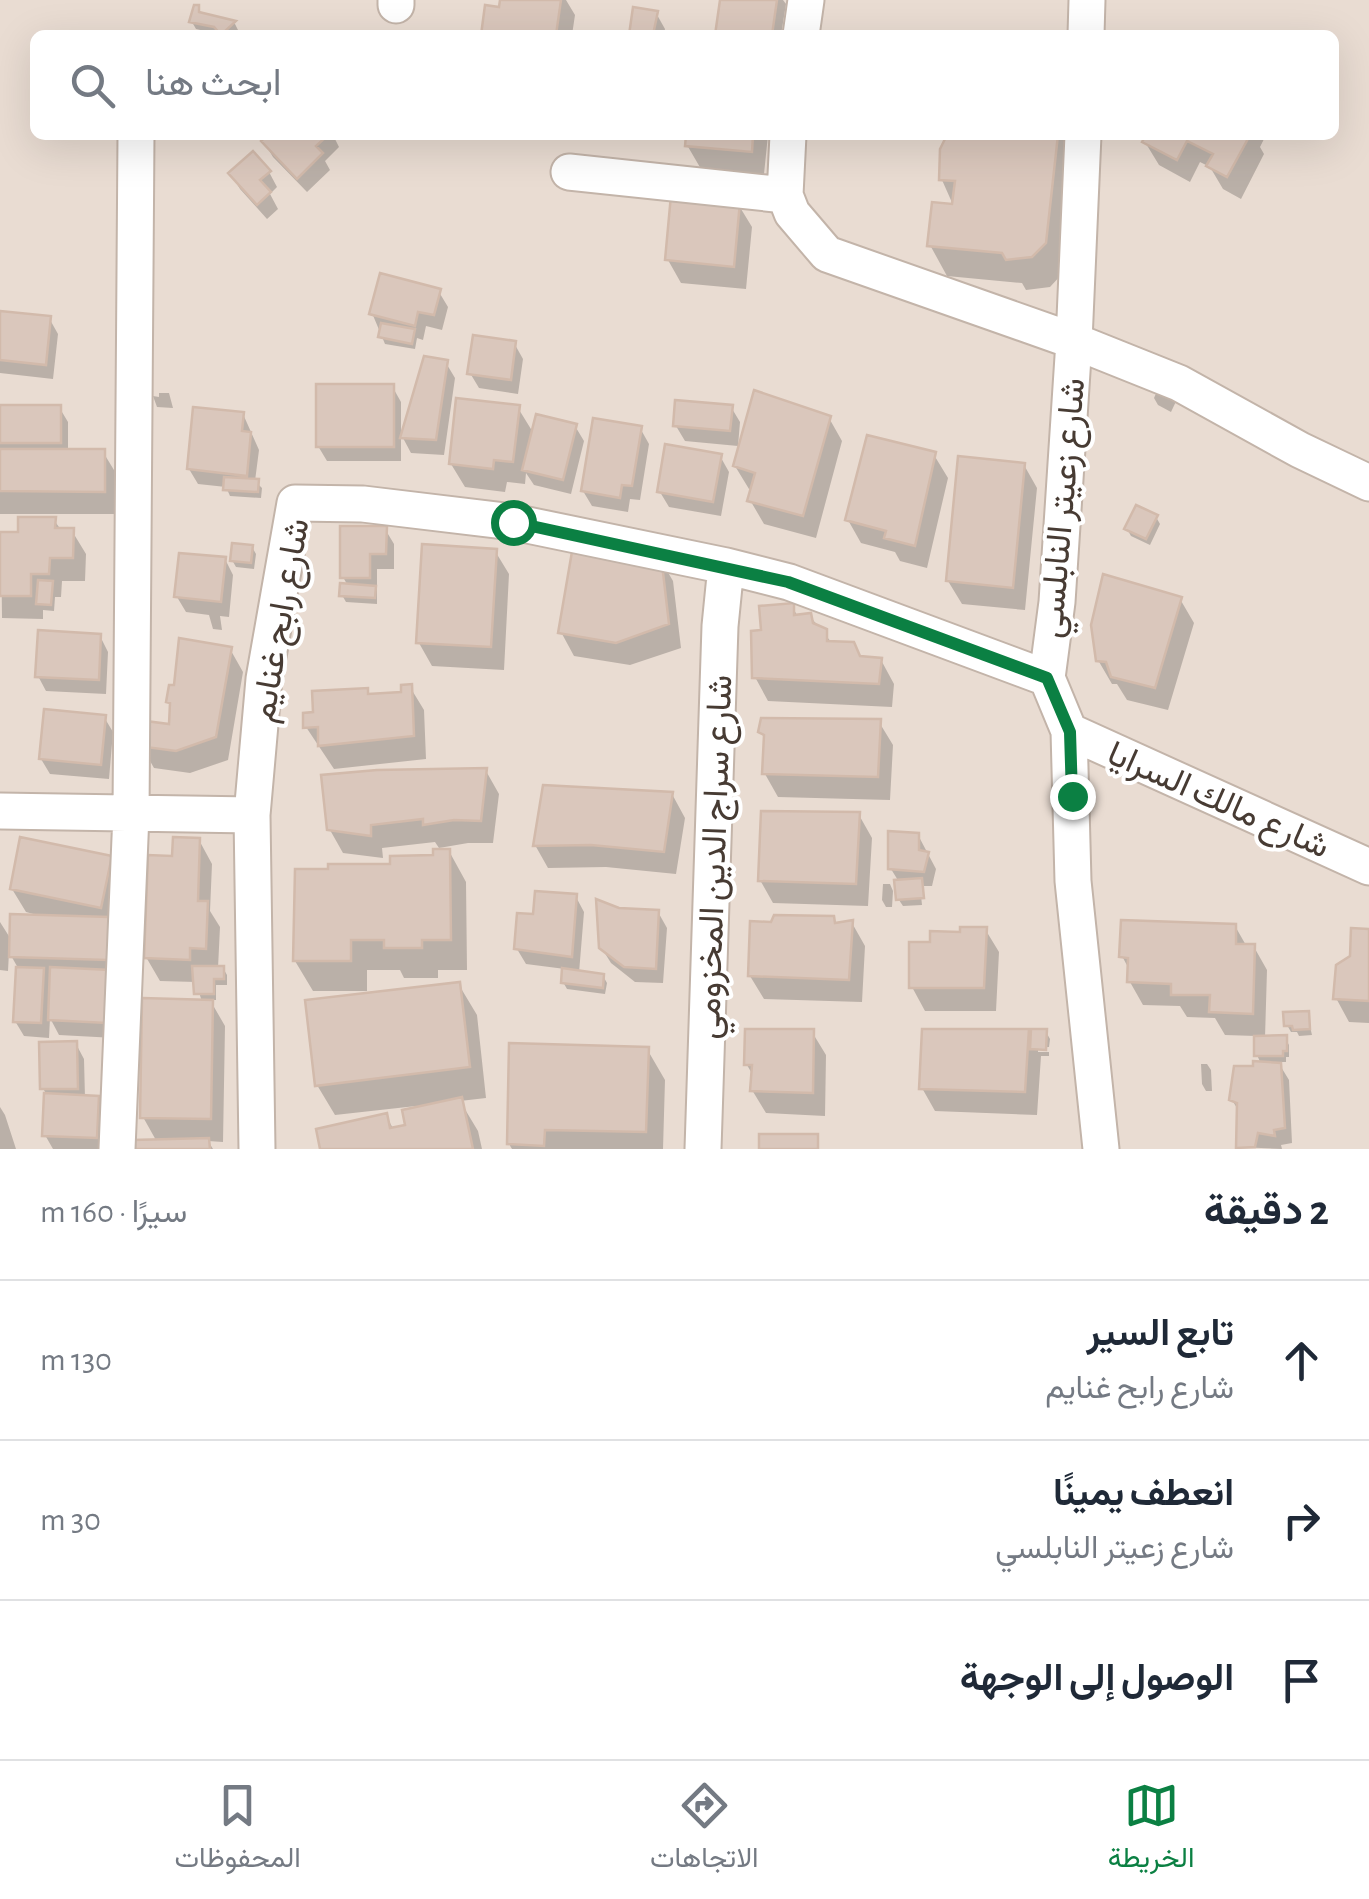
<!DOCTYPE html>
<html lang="ar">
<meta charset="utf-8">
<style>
body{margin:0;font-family:"Alegreya Sans",Vazirmatn,sans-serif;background:#f2f2f3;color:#1f2937;direction:rtl}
.stop{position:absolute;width:30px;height:30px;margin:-22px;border:8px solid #0b8043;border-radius:50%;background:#fff}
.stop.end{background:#0b8043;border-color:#fff;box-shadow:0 2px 10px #0008}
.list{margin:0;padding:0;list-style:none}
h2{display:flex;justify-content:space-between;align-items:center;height:130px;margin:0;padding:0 40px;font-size:42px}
h2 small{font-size:32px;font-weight:400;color:#747a83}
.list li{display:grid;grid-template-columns:65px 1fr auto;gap:30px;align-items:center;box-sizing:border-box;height:160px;padding:0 40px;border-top:2px solid #e0e1e3}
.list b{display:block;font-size:38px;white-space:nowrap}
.list p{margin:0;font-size:32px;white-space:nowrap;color:#747a83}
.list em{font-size:32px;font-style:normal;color:#747a83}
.icon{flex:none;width:55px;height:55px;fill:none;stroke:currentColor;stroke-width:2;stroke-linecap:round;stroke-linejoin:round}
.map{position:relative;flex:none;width:1369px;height:1149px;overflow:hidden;direction:ltr}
.search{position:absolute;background:#fff;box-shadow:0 10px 40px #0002;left:30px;right:30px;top:30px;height:110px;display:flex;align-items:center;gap:25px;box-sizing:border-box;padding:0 35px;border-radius:15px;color:#747a83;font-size:38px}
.sheet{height:610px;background:#fff}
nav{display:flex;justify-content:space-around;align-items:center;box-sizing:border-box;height:140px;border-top:2px solid #e0e1e3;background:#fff;font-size:28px;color:#747a83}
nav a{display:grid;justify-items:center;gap:5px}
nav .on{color:#0b8043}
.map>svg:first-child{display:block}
</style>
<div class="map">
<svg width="1369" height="1149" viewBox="0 0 1369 1149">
<rect width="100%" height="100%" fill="#f4ece4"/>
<path fill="#e9dcd2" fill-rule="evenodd" d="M0,0H1369V1149H0ZM35,35H1334V135H35Z"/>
<path fill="#0003" d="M502,0H566L575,15L572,35H483L501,10Z
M723,0H783L786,4L781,35H718Z
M198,8L202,15L235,24L238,30L233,35H222L196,29L192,22Z
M656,13L665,29L664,35H631Z
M271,135H333L339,147L325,161L330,170L307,192L273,157L264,142Z
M688,135H768L764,174L701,169L687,145Z
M950,135H1063L1075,156L1062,274L1050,287L1026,290L1022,283L947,276L930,245L954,207L942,180Z
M1149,135H1266L1260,147L1264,154L1241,199L1223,189L1210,167L1200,162L1190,182L1159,165L1145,142Z
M269,172L277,187L270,194L278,209L267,219L240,189L231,174Z
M738,204L752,227L746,289L681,283L668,260Z
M439,292L448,307L442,330L426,326L423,340L417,338L415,349L385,344L372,313Z
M0,313L49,318L58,334L53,379L0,373Z
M514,343L523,359L518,394L479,388L470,373Z
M446,363L455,378L444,455L411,453L403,438Z
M1162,380L1180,393L1171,412L1158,405L1154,398Z
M392,386L401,402V461H327L318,446Z
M159,393H169L173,408L157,407L153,396L159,397Z
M59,407L68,422V451L103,452L117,475V514H0V408Z
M731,407L740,422L738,446L685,441L676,426Z
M518,408L534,434L575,426L584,441L571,494L534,485L526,473L525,484L507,482L505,492L465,487L451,464Z
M243,414L259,450L255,481L262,488L261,498L230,496L226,487L198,484L189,469Z
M829,418L842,441L816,538L764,524L750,500L753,490L749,489L735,466Z
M640,428L649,444L640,500L630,499L628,512L592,506L583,491Z
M934,455L948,478L927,568L900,561L895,552L861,543L848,520Z
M720,456L729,472L721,516L669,507L660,492Z
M1024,465L1037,488L1025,610L962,604L948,581Z
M1156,517L1160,524L1150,545L1131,536L1127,529Z
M54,520L61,530L72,531L86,554L85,581H62L61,597H55L54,611L43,610V619L2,618L1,534L20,535Z
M385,529L394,544V569H377V604L346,602L342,595L348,586L343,577Z
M252,547L256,554L254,569L236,567L232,560Z
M495,551L509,574L504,670L432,666L419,643Z
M659,557L673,581L681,648L630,665L574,656L561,632Z
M225,559L233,575L229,617L220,616L222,630L213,629L209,615L186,612L177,597Z
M1180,599L1194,623L1168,710L1127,700L1117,684H1112L1098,660Z
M792,606L798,617L809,615L832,643L861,659L881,660L894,684L892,707L768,701L755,677L764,632Z
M100,636L108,652L106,694L46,691L38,676Z
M230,649L243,672L228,760L190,773L154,768L141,745L171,727L172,709L168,702Z
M410,687L424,710L426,759L334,769L306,727L316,715L367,691L370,696L404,695Z
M104,717L113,732L109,779L50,774L41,759Z
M879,722L893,745L890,800L778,797L765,774L766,742L761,732Z
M486,771L499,794L493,843H468L439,848L435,842L382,848L383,858L343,853L330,830Z
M672,794L685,818L676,874L606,867L548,868L535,845Z
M859,815L872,838L868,906L773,903L760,880Z
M918,835L936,869L932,886H920L922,905L903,906L899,900V882L891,869Z
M199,840L212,864L210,911L220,927L218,968H223L227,975V985H216V1000H210L225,1026L223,1142L208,1141L213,1149H136L157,1142L143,1117L202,1002L196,982L160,981L146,957L175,858Z
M449,851L466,882L467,970H438V978H404L400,970H367V991H313L295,961L435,858Z
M110,858L123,882L115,1038L59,1035L50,1018L49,1038L24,1036L15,1021L18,968L9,952L8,971L0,970V922L12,941L37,915L26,912L12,889Z
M883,884H890L893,891L892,907H886L882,900Z
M576,897L584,912L579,973L603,976L607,983L605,994L567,989L563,982L565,969L526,964L517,949L535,917Z
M619,910L658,912L667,928L663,983L635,982L611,963L601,947Z
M833,918L837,925L852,923L865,946L862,1002L764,999L750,976Z
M1235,926L1247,947H1254L1267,970L1265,1038H1285L1289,1045V1057H1286V1062H1278L1289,1080L1292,1143L1281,1145L1282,1149L1239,1147L1240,1113L1232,1100L1261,1064L1257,1055L1256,1036L1225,1035L1215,1018L1187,1017L1180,1006L1143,1005L1130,982V971L1122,956Z
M985,929L999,952L996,1011H925L912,987L963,935Z
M1369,931V1023L1349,1022L1336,998L1352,958Z
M459,985L477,1015L486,1098L460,1101L478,1131L482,1149H323L386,1116L394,1130L407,1126L416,1106L335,1115L317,1085Z
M1307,1014L1312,1035L1299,1036L1297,1032H1291L1287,1025Z
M1027,1031L1033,1041L1046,1032L1050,1039L1049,1047H1038V1052H1049V1056H1041L1037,1115L935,1111L922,1088Z
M812,1032L826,1055L825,1116L766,1113L752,1090L754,1077L747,1065Z
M76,1044L84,1059L85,1098H98L107,1114L105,1149H53L45,1135L47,1096L43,1088Z
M647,1049L665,1080L663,1149H512L509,1144Z
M1201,1064H1207L1211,1070L1212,1091H1206L1202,1084Z
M0,1107L5,1115L16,1149H0Z"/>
<path fill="#dac7bc" stroke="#d2baab" stroke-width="2.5" d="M500,0H561L556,35L512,32L511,35H481L485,5L499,7Z
M720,0H777L772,35H715Z
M194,5H199V12L236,21L221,35L214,27L189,22Z
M633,7L658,11L653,35H629Z
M267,135H328L316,146L323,153L297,179L261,141Z
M686,135H753L752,152L685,146Z
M947,135H1058L1046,243L1032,257L1006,260L1002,253L927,246L932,202L952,204L955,181L939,180L940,149Z
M1146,135H1250L1227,177L1206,166L1213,154L1187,141L1177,160L1142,142Z
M253,151L271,171L260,180L271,192L257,205L228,173Z
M671,195L740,202L734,267L665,260Z
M380,273L441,289L434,315L418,312L415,326L369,314Z
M0,311L51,316L46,365L0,360Z
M381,323L415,329L412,344L378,337Z
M473,335L516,341L511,380L467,374Z
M424,356L448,360L436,440L400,438Z
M316,384H394V447H316Z
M754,390L831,416L803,516L747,501L755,473L733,466Z
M456,398L520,405L513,462L494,460L493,469L449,464Z
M675,400L733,405L730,431L673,426Z
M0,405H61V443H0Z
M193,407L244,412L242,431L251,432L247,476L187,469Z
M536,414L577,424L563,480L522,470Z
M593,418L642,426L632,486L622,485L620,498L581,491Z
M867,435L936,452L915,546L884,538L886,531L845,520Z
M665,444L722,454L713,502L657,492Z
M0,449H105V492L0,491Z
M958,456L1025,463L1013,588L946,581Z
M224,477L259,479L258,492L223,490Z
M1136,505L1158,515L1146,539L1124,529Z
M18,517H56L55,528H74L73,558H50L49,574H31V596H0V532H18Z
M340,526H387L386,554H370V578H340Z
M574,540L661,555L669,624L616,643L558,633Z
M232,543L253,545L251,563L230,561Z
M422,544L497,549L491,647L416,643Z
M179,553L226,557L221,602L174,597Z
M1103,574L1182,597L1155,688L1111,677L1106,662L1096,661L1091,625Z
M38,580L53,581L51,605L36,604Z
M340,583L376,586L375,598L339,596Z
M794,603V615L811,613L813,623L827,629V641L854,642L860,656L882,658L879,684L752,678L751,631L761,630L759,606Z
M38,630L101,634L99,680L35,677Z
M179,638L232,647L216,737L176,751L138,746V720L169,724L170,703L166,702L169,685H174Z
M412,684L414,736L318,746V727L303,728V713L313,712L312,691L368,688V694L401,692V685Z
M44,709L106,715L101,765L39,759Z
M761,718L881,719L878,777L762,774L764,735L758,732Z
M487,768L481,821L454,820L423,825V819L371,825V836L327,830L321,775L377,770Z
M543,785L673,792L664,852L591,845L533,846Z
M761,811L860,812L856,884L758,881Z
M888,831L919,833V850L929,852L924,872L888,869Z
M20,837L112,856L101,908L10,889Z
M173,837L200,838L198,901H208L206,949L190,948V960L144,958L148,855L172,856Z
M433,849H450L451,940H422V948H384V940H351V961H293L295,869H328V864H390V856L433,855Z
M922,878L924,898L896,900L894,880Z
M535,891L577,894L572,957L514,949L517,913L533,914Z
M596,899L619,908L659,910L656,969L624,967L599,948Z
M10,914L109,917L108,960L9,957Z
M774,915L834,916L835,923L853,920L849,980L748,976L750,921L771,922Z
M1121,920L1236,924V944H1255L1253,1014L1209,1012L1210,995H1171V984L1127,982L1128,958L1119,957Z
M960,927H987L984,988H909V942H930V931L960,932Z
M1351,928L1369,929V1001L1333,999L1336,965L1350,956Z
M192,966H224V979H214V994H194Z
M16,967L44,968L41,1023L13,1022Z
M50,967L110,970L107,1023L48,1020Z
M562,968L604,974L603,988L561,983Z
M460,982L470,1067L315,1086L305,1000Z
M142,998L213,1000L211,1119L140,1118Z
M1309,1011L1310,1029L1293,1030L1292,1026H1284L1283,1012Z
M745,1029H814L813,1093L750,1091L752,1065H744Z
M922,1029H1029L1025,1092L919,1089Z
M1031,1029H1047L1046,1050L1030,1049Z
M1287,1035V1051H1283V1056H1254V1036Z
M77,1041L78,1089H40L39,1042Z
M509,1043L649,1047L646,1132L545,1130L544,1146L507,1144Z
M1253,1061L1281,1063L1285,1128L1274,1130L1275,1136L1258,1133L1255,1147L1236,1148L1237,1103L1229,1100L1234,1066H1253Z
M44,1093L99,1096L97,1138L42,1136Z
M462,1097L473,1149H320L316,1129L387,1113L390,1128L405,1125L402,1110Z
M759,1134H818V1149H759Z
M209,1138L210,1149H134L133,1140Z"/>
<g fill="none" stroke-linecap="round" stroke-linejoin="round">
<g stroke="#c3b4a9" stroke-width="39">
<path id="minor" d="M396,5V0
M801,35L806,0
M1086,35L1087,0
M788,135L785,195L792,213L827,254L1074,341L1179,383L1300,450L1369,483
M1083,135L1074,341L1057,602L1047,678L1069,731L1073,881L1101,1149
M569,172L785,195
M1069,731L1369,867
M0,811L252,815
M117,1149L131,814L136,135
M257,1149L252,815L264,679L295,503L363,504L513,522L726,566L789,582L1047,678
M703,1149L720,626L726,566"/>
</g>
<use href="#minor" stroke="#fff" stroke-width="35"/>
</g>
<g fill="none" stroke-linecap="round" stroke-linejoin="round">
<path stroke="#0b8043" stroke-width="12" d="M513,522L788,582L1047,678L1070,732L1072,796"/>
</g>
<g text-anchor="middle" stroke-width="8" stroke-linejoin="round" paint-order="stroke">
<g font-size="35" fill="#473b33" stroke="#fff">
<text transform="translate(1061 508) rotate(-85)" y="12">شارع زعيتر النابلسي</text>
<text transform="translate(279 620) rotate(-80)" y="12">شارع رابح غنايم</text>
<text transform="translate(1219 799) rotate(24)" y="12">شارع مالك السرايا</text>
<text transform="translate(713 857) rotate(-88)" y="12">شارع سراج الدين المخزومي</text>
</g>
</g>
</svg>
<div class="stop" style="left:513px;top:522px"></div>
<div class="stop end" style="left:1072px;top:796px"></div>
<div class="search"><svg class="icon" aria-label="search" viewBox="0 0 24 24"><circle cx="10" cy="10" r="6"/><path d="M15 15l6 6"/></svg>ابحث هنا</div>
</div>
<section class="sheet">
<h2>2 دقيقة<small>سيرًا · 160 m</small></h2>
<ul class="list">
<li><svg class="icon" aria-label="ahead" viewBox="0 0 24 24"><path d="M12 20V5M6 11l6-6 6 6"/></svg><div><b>تابع السير</b><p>شارع رابح غنايم</p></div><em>130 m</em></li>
<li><svg class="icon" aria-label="right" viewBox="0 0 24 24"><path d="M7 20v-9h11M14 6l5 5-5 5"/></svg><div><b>انعطف يمينًا</b><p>شارع زعيتر النابلسي</p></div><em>30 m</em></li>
<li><svg class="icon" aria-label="arrive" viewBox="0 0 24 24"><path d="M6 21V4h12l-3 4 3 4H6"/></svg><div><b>الوصول إلى الوجهة</b></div></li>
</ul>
</section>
<nav>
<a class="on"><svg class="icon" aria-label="map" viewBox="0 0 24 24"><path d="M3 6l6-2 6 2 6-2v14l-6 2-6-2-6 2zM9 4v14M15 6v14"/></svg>الخريطة</a>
<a><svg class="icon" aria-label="directions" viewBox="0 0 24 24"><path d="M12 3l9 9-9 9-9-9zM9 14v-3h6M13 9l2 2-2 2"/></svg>الاتجاهات</a>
<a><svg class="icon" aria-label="saved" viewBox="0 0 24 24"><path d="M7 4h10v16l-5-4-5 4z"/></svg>المحفوظات</a>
</nav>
